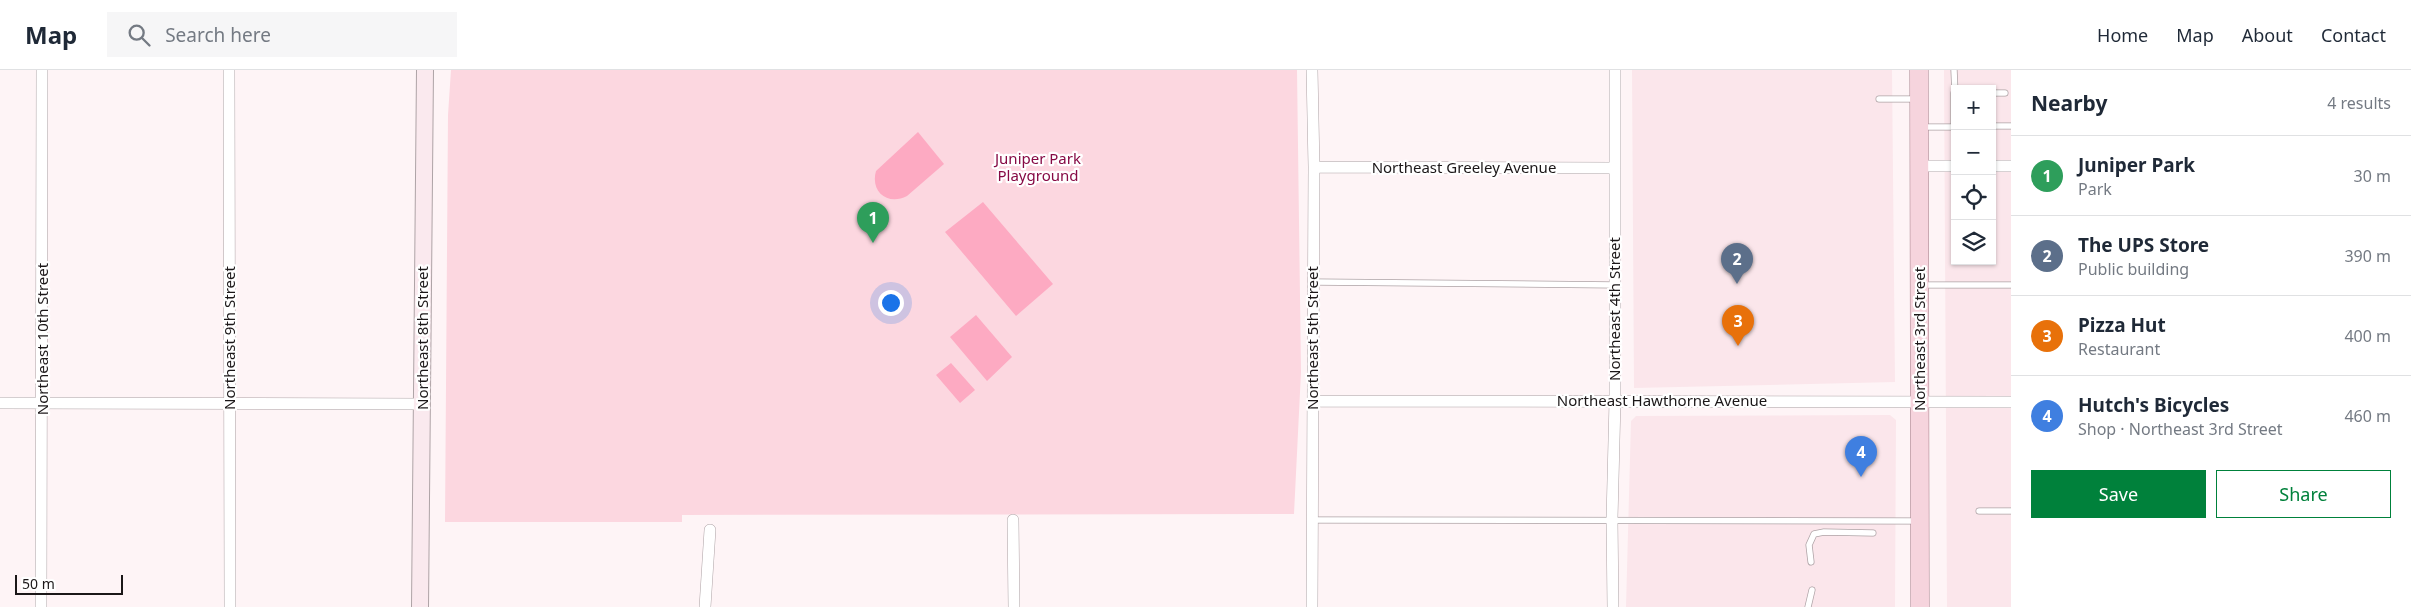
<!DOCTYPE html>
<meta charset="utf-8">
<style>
body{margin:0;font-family:"Noto Sans",sans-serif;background:#f6f6f7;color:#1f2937}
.controls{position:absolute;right:15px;top:15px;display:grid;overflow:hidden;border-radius:0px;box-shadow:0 1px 4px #0004}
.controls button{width:45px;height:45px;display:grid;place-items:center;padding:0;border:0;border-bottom:1px solid #e0e1e3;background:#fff;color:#1f2937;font:25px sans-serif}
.scale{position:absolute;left:15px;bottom:12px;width:108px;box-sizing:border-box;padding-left:5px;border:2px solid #1b1718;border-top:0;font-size:14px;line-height:18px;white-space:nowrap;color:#1b1718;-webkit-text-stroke:4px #fff;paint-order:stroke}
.you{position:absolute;left:890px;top:232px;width:18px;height:18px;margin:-12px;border:4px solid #fff;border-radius:50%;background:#1a73e8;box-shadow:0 0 0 8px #1a73e833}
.badge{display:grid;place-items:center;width:32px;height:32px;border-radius:50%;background:#00813b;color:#fff;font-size:16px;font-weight:700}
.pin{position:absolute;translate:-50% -41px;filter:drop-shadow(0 1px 2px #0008)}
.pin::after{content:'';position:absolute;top:26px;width:18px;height:15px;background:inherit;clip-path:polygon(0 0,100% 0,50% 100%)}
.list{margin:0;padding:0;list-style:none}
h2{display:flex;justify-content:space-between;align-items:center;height:65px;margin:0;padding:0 20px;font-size:21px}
h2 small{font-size:16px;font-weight:400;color:#747a83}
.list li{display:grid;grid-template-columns:32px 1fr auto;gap:15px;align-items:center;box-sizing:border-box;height:80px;padding:0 20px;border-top:1px solid #e0e1e3}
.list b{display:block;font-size:19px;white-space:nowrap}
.list p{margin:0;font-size:16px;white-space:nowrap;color:#747a83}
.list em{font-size:16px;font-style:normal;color:#747a83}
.actions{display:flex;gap:10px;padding:15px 20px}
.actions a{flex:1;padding:11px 0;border:1px solid #00813b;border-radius:0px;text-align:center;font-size:18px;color:#00813b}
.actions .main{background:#00813b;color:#fff}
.icon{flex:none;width:28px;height:28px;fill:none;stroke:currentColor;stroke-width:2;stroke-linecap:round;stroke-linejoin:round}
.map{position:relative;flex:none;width:2011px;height:537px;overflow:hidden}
header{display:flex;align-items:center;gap:30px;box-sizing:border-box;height:70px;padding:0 25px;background:#fff;border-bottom:1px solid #e0e1e3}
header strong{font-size:24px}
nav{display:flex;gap:28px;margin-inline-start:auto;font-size:18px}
.search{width:350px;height:45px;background:#f6f6f7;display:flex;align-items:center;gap:12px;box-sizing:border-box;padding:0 18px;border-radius:0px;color:#747a83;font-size:19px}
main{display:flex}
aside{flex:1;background:#fff}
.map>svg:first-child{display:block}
</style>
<header>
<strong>Map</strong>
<div class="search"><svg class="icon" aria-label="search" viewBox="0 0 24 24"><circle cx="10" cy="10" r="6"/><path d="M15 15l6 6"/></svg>Search here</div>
<nav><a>Home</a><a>Map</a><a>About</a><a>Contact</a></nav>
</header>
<main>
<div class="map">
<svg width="2011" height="537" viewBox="0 0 2011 537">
<rect width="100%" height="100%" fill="#fef4f6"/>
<path fill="#fbe6eb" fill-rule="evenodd" d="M1632,0H1892L1895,312L1634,318Z
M1944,0H2011V537H1947ZM1955,19H1992V191H1955Z
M1890,345L1896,350L1895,537H1626L1631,351L1636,346Z"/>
<path fill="#fcd7e0" d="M451,0H1297L1301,302L1294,444L682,445V452H445L448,45Z"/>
<path fill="#fdaac2" d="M918,62L944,94L907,126C888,136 870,122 876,101Z
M983,132L1053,214L1016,246L945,162Z
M976,245L1012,287L987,311L950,267Z
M951,293L975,320L960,333L936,305Z"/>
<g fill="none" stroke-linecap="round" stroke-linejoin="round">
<g stroke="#aea3a6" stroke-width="7">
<path id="lane" d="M1954,0L1955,23
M1992,23H2005
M1879,29H1917
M1992,56H2011
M1922,57H1955
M1954,57V23
M1314,212L1616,215
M1922,215H2011
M1979,441H2011
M1312,450L1918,451
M1811,492L1809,475L1814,464L1824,462L1873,463
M1808,537L1812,520"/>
</g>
<g stroke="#aea3a6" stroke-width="12">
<path id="street" d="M229,0L230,537
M1312,0L1314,97L1312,537
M1919,96H1955
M1992,96H2011
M1314,97L1615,98
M1313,331L2011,332
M0,333L423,334
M1013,450L1014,537
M41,537L42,0
M705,537L710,460
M1613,537L1612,449L1615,331V0"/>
</g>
<g stroke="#aea3a6" stroke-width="18">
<path id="secondary" d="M420,537L425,0"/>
</g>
<g stroke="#a57f8a" stroke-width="19">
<path id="primary" d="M1919,0L1920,537"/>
</g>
<use href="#lane" stroke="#fff" stroke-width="5.5"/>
<use href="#street" stroke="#fff" stroke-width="11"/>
<use href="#secondary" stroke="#fae9ee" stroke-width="16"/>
<use href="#primary" stroke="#f6d4dd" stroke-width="18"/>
</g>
<g text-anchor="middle" stroke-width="4.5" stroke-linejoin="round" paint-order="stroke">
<g font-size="15" fill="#860a45" stroke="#fff">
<text x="1038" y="94">Juniper Park<tspan x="1038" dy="17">Playground</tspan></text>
</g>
<g font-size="15" fill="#1b1718" stroke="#fff">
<text x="1464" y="103">Northeast Greeley Avenue</text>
<text transform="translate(1615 239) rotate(-90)" y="5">Northeast 4th Street</text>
<text transform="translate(230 268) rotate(-90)" y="5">Northeast 9th Street</text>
<text transform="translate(423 268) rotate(-90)" y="5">Northeast 8th Street</text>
<text transform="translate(1313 268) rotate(-90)" y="5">Northeast 5th Street</text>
<text transform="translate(43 269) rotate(-90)" y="5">Northeast 10th Street</text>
<text transform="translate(1920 269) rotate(-90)" y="5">Northeast 3rd Street</text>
<text x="1662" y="336">Northeast Hawthorne Avenue</text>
</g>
</g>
</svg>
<div class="controls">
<button>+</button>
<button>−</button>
<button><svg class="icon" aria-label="locate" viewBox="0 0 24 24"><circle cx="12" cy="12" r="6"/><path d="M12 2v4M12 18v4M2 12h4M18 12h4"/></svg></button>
<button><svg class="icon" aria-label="layers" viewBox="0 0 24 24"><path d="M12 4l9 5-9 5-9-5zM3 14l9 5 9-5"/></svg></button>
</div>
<div class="scale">50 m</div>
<div class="you"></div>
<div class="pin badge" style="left:873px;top:173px;background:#2e9e5b">1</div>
<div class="pin badge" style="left:1737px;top:214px;background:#5c6f8a">2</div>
<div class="pin badge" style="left:1738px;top:276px;background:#e8710a">3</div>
<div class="pin badge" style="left:1861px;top:407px;background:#3f7fe0">4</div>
</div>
<aside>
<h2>Nearby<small>4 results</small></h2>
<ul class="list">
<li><span class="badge" style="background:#2e9e5b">1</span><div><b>Juniper Park</b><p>Park</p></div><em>30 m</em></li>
<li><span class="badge" style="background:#5c6f8a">2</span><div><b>The UPS Store</b><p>Public building</p></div><em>390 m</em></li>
<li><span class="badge" style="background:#e8710a">3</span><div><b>Pizza Hut</b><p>Restaurant</p></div><em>400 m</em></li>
<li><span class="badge" style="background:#3f7fe0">4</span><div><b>Hutch's Bicycles</b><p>Shop · Northeast 3rd Street</p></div><em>460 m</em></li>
</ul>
<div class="actions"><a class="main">Save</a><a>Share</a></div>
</aside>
</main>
